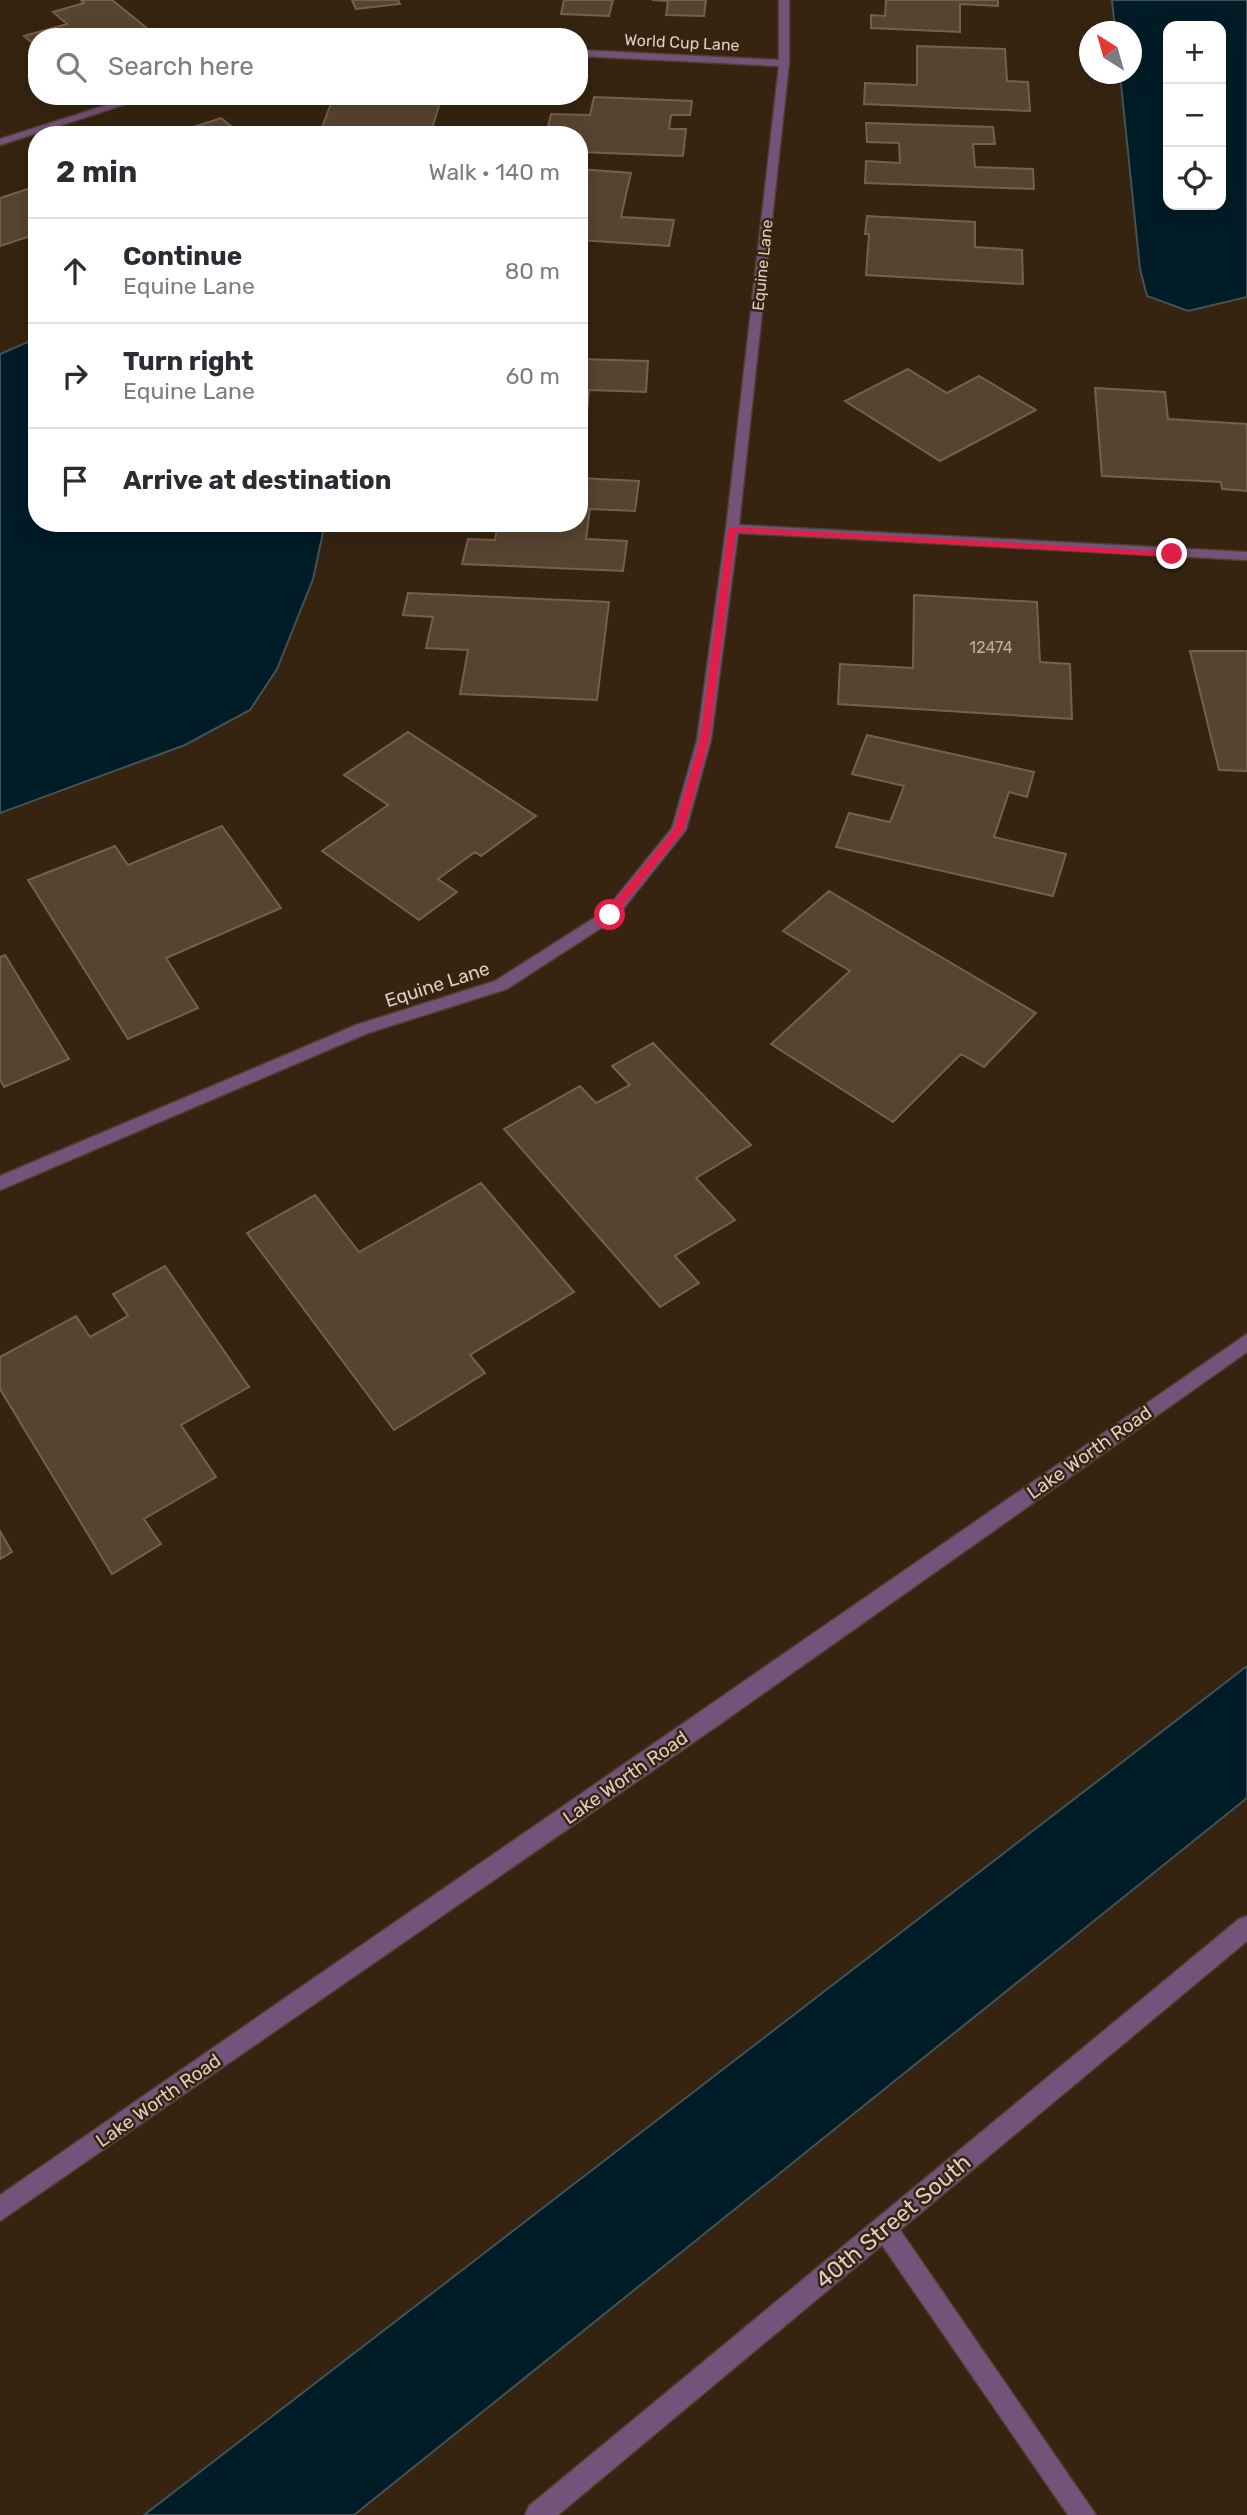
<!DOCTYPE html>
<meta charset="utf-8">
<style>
body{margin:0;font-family:Rubik,sans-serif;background:#f2f2f3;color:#2b2b33}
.controls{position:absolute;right:21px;top:21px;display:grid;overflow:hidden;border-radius:14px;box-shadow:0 4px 18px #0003}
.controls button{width:63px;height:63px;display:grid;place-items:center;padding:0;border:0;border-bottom:2px solid #e1e1e2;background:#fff;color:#2b2b33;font:35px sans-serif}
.compass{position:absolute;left:1079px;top:21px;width:63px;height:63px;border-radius:50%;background:#fff;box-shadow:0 4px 18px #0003;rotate:323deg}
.stop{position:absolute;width:21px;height:21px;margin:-16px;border:5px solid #e11d48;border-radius:50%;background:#fff}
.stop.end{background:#e11d48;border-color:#fff;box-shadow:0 2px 7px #0008}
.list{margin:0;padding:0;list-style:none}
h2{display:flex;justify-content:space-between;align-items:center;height:91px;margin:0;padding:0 28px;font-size:30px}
h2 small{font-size:23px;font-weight:400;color:#7c7c81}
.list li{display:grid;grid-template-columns:46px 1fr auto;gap:21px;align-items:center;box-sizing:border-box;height:105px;padding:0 28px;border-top:2px solid #e1e1e2}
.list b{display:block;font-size:26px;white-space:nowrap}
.list p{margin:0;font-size:23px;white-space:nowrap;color:#7c7c81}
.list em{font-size:23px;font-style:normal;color:#7c7c81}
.icon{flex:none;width:38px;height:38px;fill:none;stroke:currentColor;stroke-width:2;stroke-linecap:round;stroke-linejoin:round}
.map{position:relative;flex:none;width:1247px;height:2515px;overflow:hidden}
.search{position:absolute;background:#fff;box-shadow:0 4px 18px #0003;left:28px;top:28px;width:560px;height:77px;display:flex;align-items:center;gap:18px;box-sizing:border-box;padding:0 24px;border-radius:28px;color:#7c7c81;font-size:26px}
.panel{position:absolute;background:#fff;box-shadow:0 4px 18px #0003;left:28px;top:126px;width:560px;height:406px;border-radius:28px}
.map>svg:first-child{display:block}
</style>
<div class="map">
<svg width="1247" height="2515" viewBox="0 0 1247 2515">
<rect width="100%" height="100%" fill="#362410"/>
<path fill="#001c27" stroke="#425256" stroke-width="2" fill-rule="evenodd" d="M1112,0H1247V297L1188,311L1147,296L1140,269L1120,74H1132V32L1115,31ZM1168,26H1221V205H1168Z
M37,338V523H325L313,579L277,669L250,710L185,745L0,813V354Z
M1247,1666V1798L354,2515H144Z"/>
<path fill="#574430" stroke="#75604b" stroke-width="2" d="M81,0H112L158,37H37V47L24,36L67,24L53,12L84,3Z
M352,0H398L400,4L356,9Z
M564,0H613L609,16L561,14Z
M652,0H706L704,16L666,15L668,1Z
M886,0H998V6L960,4V32L871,28V15L885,16Z
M917,46L1005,49L1007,81L1028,82L1030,111L864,104L865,83L917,85Z
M334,96H442L430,135H319Z
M594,97L692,101L690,115H671L669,129H686L683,156L579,152V135H546L551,114L590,115Z
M221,118L242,135H185L181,131Z
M866,123L993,127L995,144H973L975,167L1033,169L1034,189L865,183L866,161L900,163L899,143L867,142Z
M579,169L631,173L621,217L674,220L669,246L579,240Z
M37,186V234L0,246V198Z
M867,216L975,222V247L1022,250L1023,284L866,275L869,234H865Z
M579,359L648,361L646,392L589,390L584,447H579Z
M908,369L947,393L979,376L1036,410L940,461L845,401Z
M1095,388L1165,392L1168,419L1247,424V491L1222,489L1221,482L1102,476Z
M579,478L639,481L635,511L590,509L586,539L627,541L623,571L462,564L468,539L495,540L498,523H579Z
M408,593L609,602L597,700L460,694L468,650L426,648L433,617L403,615Z
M914,595L1037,602L1040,662L1070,664L1072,719L838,704L840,664L913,668Z
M1190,651H1247V771L1219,770Z
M408,732L536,816L481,856L475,852L438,879L457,892L419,920L322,851L388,805L344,775Z
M867,735L1034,772L1027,797L1009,792L994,837L1066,854L1053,896L836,847L849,813L890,822L904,786L852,774Z
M222,826L281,908L166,958L198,1008L128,1039L28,880L115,846L128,865Z
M829,891L1036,1013L984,1067L961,1054L893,1122L771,1044L850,971L783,931Z
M5,955L69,1059L4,1087L0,1080V957Z
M653,1043L751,1145L696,1178L735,1220L675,1256L699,1283L660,1307L504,1129L580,1086L596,1103L630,1085L612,1066Z
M481,1183L574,1292L470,1355L485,1373L394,1430L247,1233L315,1195L359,1252Z
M165,1266L249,1387L181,1425L216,1477L144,1519L161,1544L112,1574L0,1389V1357L76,1316L90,1337L128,1316L113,1294Z
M0,1531L12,1552L0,1559Z"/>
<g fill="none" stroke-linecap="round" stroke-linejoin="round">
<g stroke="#503f2d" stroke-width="3">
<path id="minor" d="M779,0H789V63L739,525L1247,552V560L738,533L711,740L686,830L615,919L507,989L368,1033L0,1190V1176L356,1025L495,981L605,911L672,828L697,740L726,529L779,66L579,56V50L779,60Z
M135,96H151L0,145V139Z
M1247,1334V1352L720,1724L0,2221V2195Z
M1247,1916V1941L900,2230L1096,2515H1068L882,2245L558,2515H525L529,2506L1239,1919Z"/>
</g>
<use href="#minor" fill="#74527a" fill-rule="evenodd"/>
</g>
<path fill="#e11d48" d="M732,527L1172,552L1177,554L1172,557L736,532L709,740L684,830L613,917H606V912L674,829L700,740L728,529Z"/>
<g text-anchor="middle" stroke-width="5" stroke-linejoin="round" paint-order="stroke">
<g font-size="16" fill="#dbcfc3" stroke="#362410">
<text transform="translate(682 42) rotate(3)" y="6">World Cup Lane</text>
<text transform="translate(762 265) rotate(-84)" y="6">Equine Lane</text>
</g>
<g font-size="16" fill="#baac9e">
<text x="991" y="653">12474</text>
</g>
<g font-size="19" fill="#dbcfc3" stroke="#362410">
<text transform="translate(437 984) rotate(-18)" y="7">Equine Lane</text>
<text transform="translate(1089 1452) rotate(-35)" y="7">Lake Worth Road</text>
<text transform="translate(625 1777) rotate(-35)" y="7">Lake Worth Road</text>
<text transform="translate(158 2100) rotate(-35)" y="7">Lake Worth Road</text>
</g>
<g font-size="23" fill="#dbcfc3" stroke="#362410">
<text transform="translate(893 2221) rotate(-40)" y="8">40th Street South</text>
</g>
</g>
</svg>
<div class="controls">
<button>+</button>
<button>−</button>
<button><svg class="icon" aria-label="locate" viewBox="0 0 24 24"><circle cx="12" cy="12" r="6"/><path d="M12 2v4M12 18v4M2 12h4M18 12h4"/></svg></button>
</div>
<svg class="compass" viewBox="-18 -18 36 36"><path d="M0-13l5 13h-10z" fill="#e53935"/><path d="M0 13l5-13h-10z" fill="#7c7c81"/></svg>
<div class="stop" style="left:610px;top:915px"></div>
<div class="stop end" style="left:1172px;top:554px"></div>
<div class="search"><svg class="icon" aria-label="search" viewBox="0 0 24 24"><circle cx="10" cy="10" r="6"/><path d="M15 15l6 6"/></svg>Search here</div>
<section class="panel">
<h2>2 min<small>Walk · 140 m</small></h2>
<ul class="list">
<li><svg class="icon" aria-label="ahead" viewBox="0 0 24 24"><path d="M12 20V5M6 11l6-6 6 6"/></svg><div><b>Continue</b><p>Equine Lane</p></div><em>80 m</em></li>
<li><svg class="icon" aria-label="right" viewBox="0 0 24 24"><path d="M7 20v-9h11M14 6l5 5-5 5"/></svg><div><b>Turn right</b><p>Equine Lane</p></div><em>60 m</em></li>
<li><svg class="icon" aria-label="arrive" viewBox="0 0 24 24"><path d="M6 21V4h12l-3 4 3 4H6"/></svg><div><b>Arrive at destination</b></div></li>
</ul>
</section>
</div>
